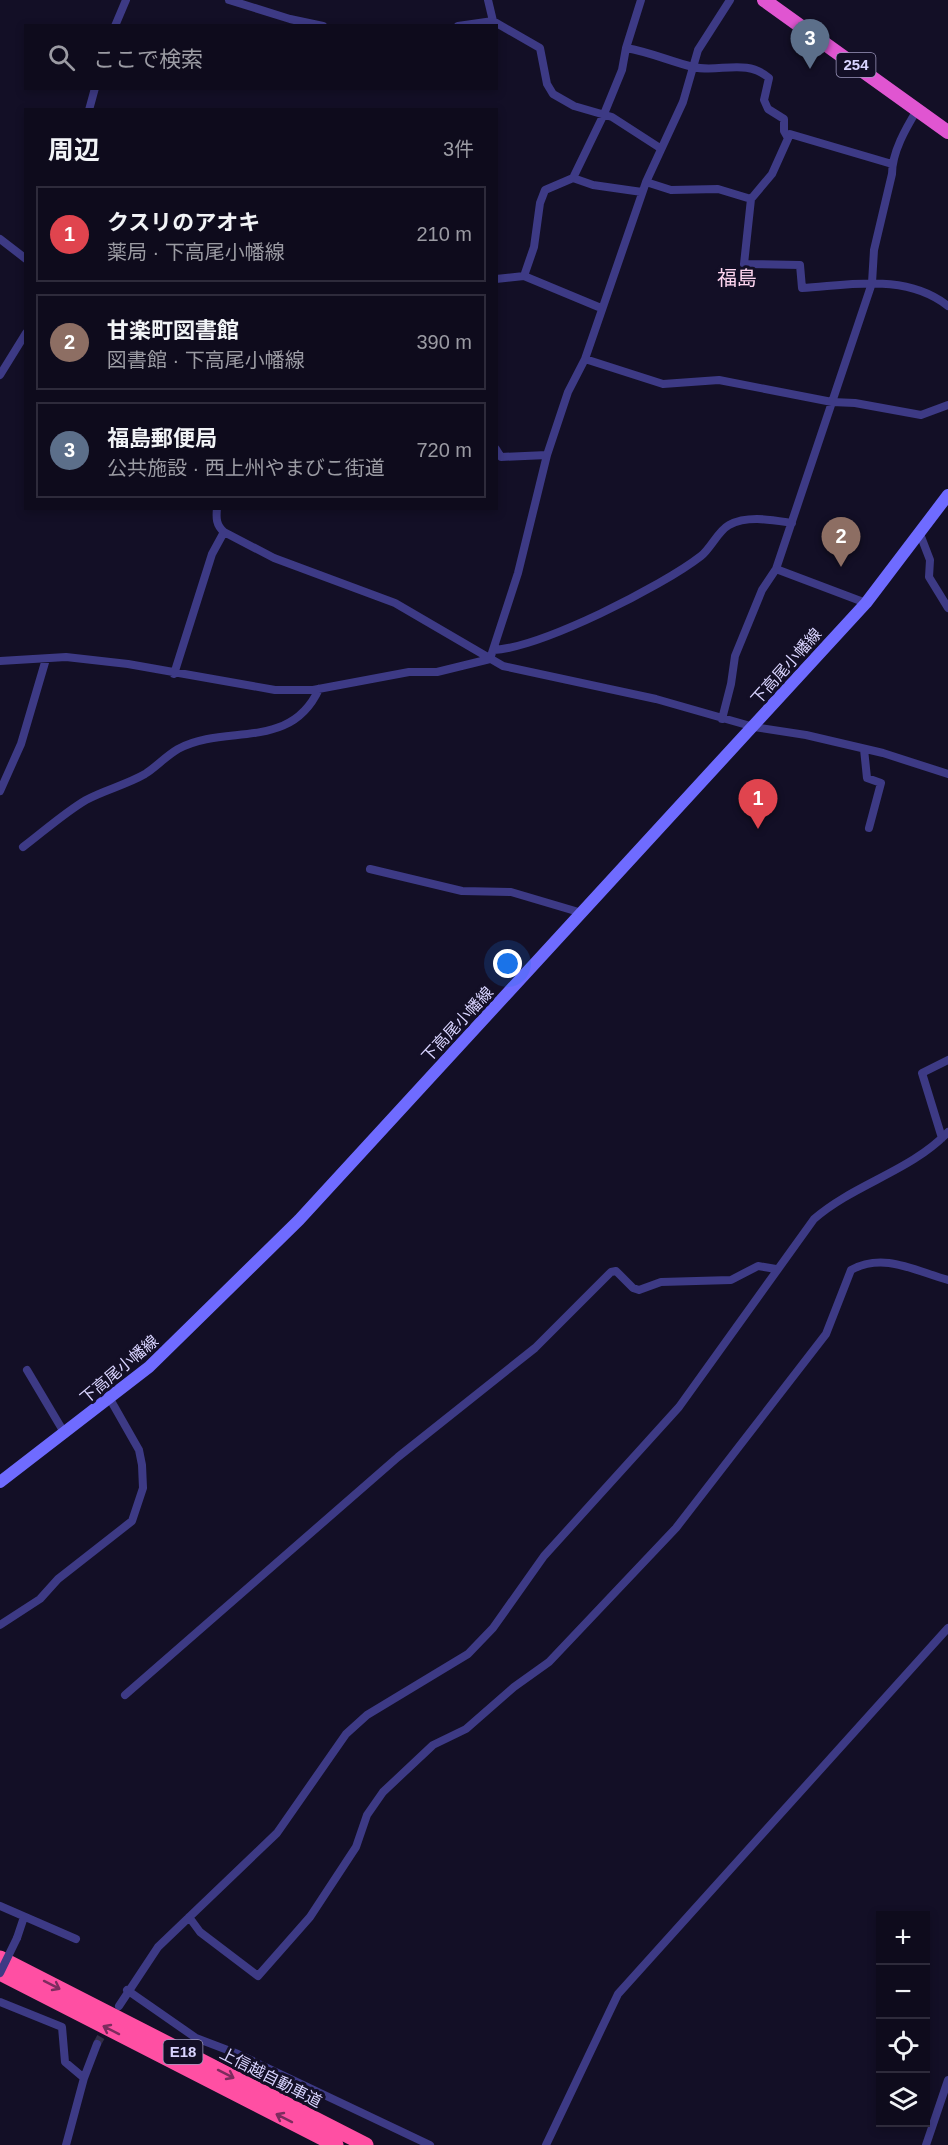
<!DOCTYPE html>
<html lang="ja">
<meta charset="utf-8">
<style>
body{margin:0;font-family:Helvetica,"Noto Sans JP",sans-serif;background:#171425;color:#f1f3f6}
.controls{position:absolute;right:18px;bottom:18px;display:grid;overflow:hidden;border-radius:0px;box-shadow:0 3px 9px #0003}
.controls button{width:54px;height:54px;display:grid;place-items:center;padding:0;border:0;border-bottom:2px solid #2e2b3b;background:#0e0b1c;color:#f1f3f6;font:30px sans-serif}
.you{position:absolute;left:508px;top:964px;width:21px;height:21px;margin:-15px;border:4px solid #fff;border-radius:50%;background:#1a73e8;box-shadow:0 0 0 9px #1a73e833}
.badge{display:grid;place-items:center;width:39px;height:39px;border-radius:50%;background:#db2777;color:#fff;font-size:20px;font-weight:700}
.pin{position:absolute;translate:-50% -50px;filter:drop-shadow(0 2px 3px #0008)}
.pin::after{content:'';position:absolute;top:32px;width:21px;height:18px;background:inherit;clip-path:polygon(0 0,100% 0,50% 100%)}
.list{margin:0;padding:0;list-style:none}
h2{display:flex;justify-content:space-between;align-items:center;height:78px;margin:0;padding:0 24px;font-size:26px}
h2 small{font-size:20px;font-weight:400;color:#9b9ba3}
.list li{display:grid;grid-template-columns:39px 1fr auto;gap:18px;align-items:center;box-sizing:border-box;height:96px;margin:0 12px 12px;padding:0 12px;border:2px solid #2e2b3b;border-radius:0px}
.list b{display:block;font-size:22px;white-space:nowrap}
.list p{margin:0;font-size:20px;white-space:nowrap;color:#9b9ba3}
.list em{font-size:20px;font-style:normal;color:#9b9ba3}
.icon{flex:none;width:33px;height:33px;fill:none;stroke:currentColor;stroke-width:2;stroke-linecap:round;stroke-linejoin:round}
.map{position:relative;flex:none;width:948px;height:2145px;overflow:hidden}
.search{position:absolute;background:#0e0b1c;box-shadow:0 3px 9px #0003;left:24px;top:24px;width:474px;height:66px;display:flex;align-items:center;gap:15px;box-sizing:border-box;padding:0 21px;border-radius:0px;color:#9b9ba3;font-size:22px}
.panel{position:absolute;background:#0e0b1c;box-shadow:0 3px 9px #0003;left:24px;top:108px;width:474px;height:402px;border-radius:0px}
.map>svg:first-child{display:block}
</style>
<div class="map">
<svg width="948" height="2145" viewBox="0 0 948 2145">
<rect width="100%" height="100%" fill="#130f26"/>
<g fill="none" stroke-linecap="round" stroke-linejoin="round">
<path stroke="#312d47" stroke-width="8" stroke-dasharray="8 4" stroke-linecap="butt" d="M97,2044L108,2024"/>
<path stroke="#3d3a85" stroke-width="8" d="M229,0L290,19L323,26
M488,0L493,21
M115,26L126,0
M458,26L493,21L540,48L547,84L553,94L574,106L612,117L660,148
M626,48C650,52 669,61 693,67C719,73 746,58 769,78L764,100L768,109L784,119V131L788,138
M89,110L95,88
M573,178L593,185L642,192
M646,182L671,190L718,189L751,199L744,264L800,265L802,288C852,285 906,273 948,306
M751,199L772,174L790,134L892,164
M0,239L26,259
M524,276L534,247L540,203L545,190L573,178L604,114L622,70L626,48L641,0
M496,279L524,276L601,308
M585,359L663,384L719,380L832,402L855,403L921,415L948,405
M0,375L26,333
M496,449L501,457L547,455
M217,508C216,518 216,525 224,532L274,558L395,603L503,666L656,699L754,727L806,735L883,753L948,774
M920,534L930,560L929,577L948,608
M776,569L866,603
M494,650C542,647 661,587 701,556C711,548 718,531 729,525C748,515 772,520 792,523
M490,659L518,573L547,455L568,392L585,359L646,182L683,102L698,50L730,0
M0,661L66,657L128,664L275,690H313L409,672H437L490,659
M174,674L212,554L224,532
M722,719L731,684L735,656L762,590L776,569L872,283L874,250L892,174C892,152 906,128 917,110
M864,749L867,778L881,783L869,828
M0,791L21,744L46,659
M23,847C43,832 64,813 86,800C104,790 126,785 145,774C156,767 166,756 178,749C226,723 290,752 319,689
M370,869L462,891L511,892L582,913
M942,1138L922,1073L948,1060
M27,1370L65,1434
M0,1625L40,1599L58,1579L132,1521L143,1488L142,1465L139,1450L110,1399
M125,1695L398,1457L535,1348L611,1272L616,1271L633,1288L639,1290L661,1282L731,1280L758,1266L776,1269
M0,1906L76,1939
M189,1917L200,1932L258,1976L310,1917L356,1847L367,1815L383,1792L433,1745L466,1729L514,1687L549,1662L676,1528L826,1334L851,1270C884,1252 915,1271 948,1280
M17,1938L24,1917
M127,1990L196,2038L238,2054L430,2145
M0,2002L62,2027L65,2062L84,2078
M119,2006L158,1947L277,1833L346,1734L367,1715L468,1654L493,1628L544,1556L679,1407L814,1219C854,1184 911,1171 948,1132
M66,2145L84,2078L97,2044
M546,2145L618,1994L948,1628
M926,2145L948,2080"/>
<path stroke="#6f6bff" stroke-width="12" d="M0,1482L149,1367L299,1220L866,603L948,495"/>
<path stroke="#e055d1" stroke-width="14" d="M764,0L948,132"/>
<path stroke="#ff4fa3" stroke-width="15" d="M0,1958L366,2145
M0,1973L336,2145"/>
<path stroke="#3d3a85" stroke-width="8" d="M0,1973L17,1938"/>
</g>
<defs><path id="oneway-shaft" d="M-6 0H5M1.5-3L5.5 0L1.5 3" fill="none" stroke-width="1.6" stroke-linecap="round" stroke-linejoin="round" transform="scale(1.5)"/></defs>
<g stroke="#7d2c5e">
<use href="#oneway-shaft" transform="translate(52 1985) rotate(27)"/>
<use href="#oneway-shaft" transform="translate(111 2030) rotate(-153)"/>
<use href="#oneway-shaft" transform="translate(226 2074) rotate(27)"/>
<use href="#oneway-shaft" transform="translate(284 2118) rotate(-153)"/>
</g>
<g text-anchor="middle" stroke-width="6" stroke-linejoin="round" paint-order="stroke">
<g fill="#130f26" stroke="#9e99be" stroke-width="1.5">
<rect x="836.5" y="53" width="39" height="24" rx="4.5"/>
<rect x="163.5" y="2040" width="39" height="24" rx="4.5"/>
</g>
<g font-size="15" font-weight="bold" fill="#d9d4ff">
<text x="856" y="70">254</text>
<text x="183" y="2057">E18</text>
</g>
<g font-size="16" fill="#d9d4ff" stroke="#130f26">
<text transform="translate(786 666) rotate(-48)" y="6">下高尾小幡線</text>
<text transform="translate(457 1024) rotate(-47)" y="6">下高尾小幡線</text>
<text transform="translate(119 1369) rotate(-40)" y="6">下高尾小幡線</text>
<text transform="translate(271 2077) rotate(27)" y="6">上信越自動車道</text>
</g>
<g font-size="20" fill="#ffd6f0" stroke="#130f26">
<text x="737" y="285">福島</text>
</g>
</g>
</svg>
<div class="controls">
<button>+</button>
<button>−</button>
<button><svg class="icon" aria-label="locate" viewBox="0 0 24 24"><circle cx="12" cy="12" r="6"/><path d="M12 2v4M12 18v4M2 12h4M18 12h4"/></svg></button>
<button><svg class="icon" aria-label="layers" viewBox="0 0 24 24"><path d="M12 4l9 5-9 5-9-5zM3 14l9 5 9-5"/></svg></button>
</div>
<div class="you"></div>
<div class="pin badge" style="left:758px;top:829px;background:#e0444e">1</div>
<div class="pin badge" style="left:841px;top:567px;background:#8d6e63">2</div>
<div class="pin badge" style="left:810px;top:69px;background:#5c6f8a">3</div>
<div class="search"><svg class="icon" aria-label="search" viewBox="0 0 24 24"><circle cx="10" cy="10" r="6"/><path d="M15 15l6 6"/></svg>ここで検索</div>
<section class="panel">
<h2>周辺<small>3件</small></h2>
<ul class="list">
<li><span class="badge" style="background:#e0444e">1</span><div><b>クスリのアオキ</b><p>薬局 · 下高尾小幡線</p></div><em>210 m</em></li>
<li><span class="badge" style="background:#8d6e63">2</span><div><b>甘楽町図書館</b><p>図書館 · 下高尾小幡線</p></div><em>390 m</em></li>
<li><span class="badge" style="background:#5c6f8a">3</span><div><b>福島郵便局</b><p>公共施設 · 西上州やまびこ街道</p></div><em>720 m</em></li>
</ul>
</section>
</div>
